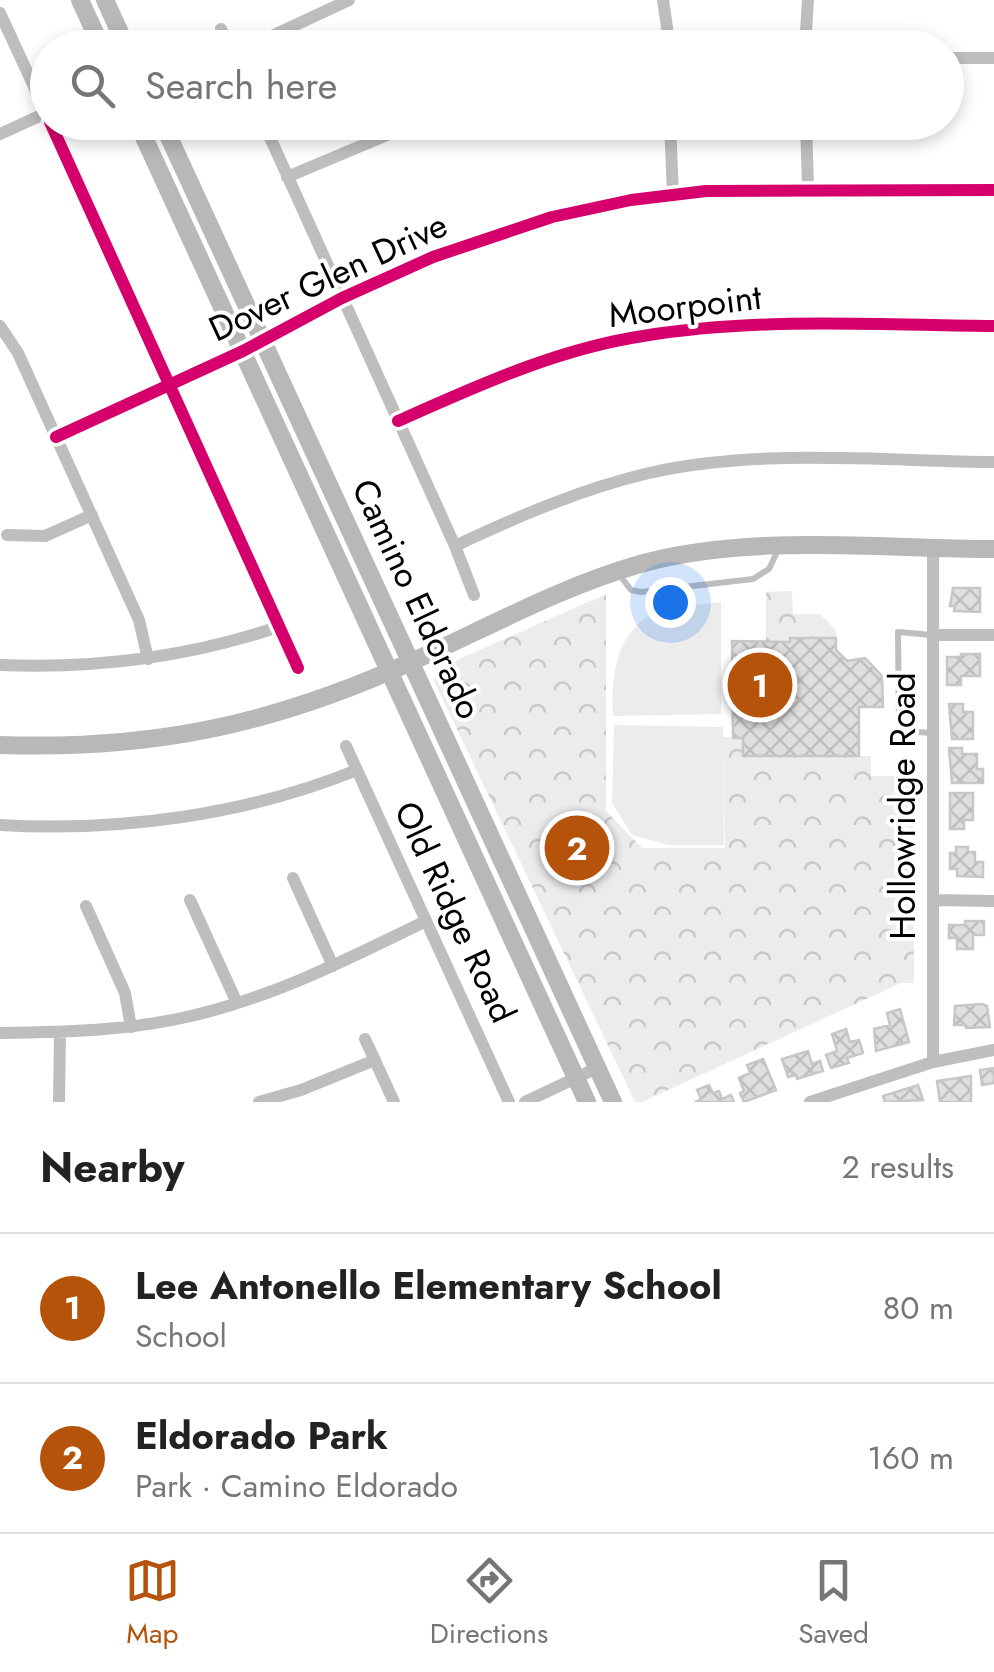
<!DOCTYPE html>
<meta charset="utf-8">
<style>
body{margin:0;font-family:Jost,sans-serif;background:#f6f6f6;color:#222}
.you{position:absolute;left:670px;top:602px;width:35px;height:35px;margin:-25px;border:8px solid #fff;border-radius:50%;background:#1a73e8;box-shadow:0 0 0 15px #1a73e833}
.badge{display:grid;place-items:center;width:65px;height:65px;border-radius:50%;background:#b45309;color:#fff;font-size:32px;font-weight:700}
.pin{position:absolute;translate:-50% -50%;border:5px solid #fff;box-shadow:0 2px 10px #0006}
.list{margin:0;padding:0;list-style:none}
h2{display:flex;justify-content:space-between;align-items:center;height:130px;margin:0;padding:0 40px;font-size:42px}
h2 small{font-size:32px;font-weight:400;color:#767676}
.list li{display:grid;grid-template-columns:65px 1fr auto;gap:30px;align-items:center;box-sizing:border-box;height:150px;padding:0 40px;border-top:2px solid #e0e0e0}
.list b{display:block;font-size:38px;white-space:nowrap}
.list p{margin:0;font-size:32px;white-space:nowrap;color:#767676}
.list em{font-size:32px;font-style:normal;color:#767676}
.icon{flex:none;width:55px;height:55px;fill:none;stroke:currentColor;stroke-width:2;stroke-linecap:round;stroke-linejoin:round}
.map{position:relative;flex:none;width:994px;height:1102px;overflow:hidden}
.search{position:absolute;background:#fff;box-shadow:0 5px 15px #0003;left:30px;right:30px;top:30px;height:110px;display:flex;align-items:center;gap:25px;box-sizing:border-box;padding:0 35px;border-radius:55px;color:#767676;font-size:38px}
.sheet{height:430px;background:#fff}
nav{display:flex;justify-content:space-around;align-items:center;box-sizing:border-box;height:140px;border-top:2px solid #e0e0e0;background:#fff;font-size:28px;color:#767676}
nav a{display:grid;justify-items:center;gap:5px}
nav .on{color:#b45309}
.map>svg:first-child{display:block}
</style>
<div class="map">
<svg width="994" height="1102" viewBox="0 0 994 1102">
<defs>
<pattern id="park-crowns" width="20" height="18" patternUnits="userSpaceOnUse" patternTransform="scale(2.5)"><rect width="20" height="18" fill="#ececec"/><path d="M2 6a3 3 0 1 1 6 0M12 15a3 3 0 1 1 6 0" fill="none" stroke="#c9c9c9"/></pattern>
<pattern id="building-cross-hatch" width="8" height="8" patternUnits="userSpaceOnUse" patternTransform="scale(2.5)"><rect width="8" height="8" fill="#dfdfdf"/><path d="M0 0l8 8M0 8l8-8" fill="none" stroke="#bebebe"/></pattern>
</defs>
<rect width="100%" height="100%" fill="#fff"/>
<path fill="url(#park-crowns)" d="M792,591L793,614H820L836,630V638L766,642V592Z
M606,594V811L642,848H725L723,737L743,738V756H871V776H913L914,983H901L642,1102H635L434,681L439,668Z"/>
<path fill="#ececec" d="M721,602V714L613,716C611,678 615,637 650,615C662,606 704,605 721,602Z
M614,725L723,727L724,845H668L632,835L612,803Z"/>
<path fill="url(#building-cross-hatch)" stroke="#c7c7c7" stroke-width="2.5" d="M953,588H980V612L954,611L955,606H950Z
M790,638H836V650L847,661L865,658L882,676L883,707H859V756H743V738H733L732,641L790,642Z
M961,654H980V676H961V685H947V657H961Z
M949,704H963V712H973V739H952Z
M949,748H962V754H977V769H983V783H952Z
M950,793H973V820H964V829H950Z
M956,847H968V852H975V862H983V877L957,876V869H950V853H956Z
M965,921H984V935H973V949H957V938H949V925H965Z
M981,1004L987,1006L990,1027L966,1028L965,1025H954L955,1006Z
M900,1009L909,1042L876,1051L874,1029L890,1025L887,1013Z
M846,1029L850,1042L859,1040L863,1053L847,1058L849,1063L831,1068L826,1055L837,1051L832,1034Z
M808,1051L812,1064L820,1061L823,1071L797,1079L796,1075L788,1077L782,1059Z
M763,1059L776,1090L744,1102L740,1093L744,1091L739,1078L750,1073L747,1065Z
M994,1068V1083L982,1085L980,1070Z
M971,1076V1102H940L937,1081Z
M709,1085L713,1093L719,1091L722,1099L731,1095L734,1102H695L701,1099L697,1090Z
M918,1085L923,1100L885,1102L883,1096Z"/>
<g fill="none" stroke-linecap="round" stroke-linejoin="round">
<path stroke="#bebebe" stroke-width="6" d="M618,573L631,590L641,592L753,579L769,569L779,548
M931,733L905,731L899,725L898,632L932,635"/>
<path stroke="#bebebe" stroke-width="12" d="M663,0L670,48
M0,13L48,117
M221,29L230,48
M246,48L349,0
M805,48L808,0
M946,58H994
M50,122L298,668
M263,122L455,546L474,595
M670,122L673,194
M806,122L808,188
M0,134L48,112
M287,177L418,122
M0,326L18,353L139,620L148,659
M398,421C477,386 557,349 643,336C758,317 877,325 994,326
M56,437L243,351L342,298L433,257L552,217L631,200L706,191L994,190
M7,535L45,536L92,515
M455,546C519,516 581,489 649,473C758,448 883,461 994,462
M933,549V1062
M932,635H994
M0,665C96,669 190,657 281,626
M346,746L509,1102
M0,825C120,832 246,815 357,770
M293,878L333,966
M190,900L237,1003
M933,900L994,901
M86,906L125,993L131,1027
M0,1033C64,1032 129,1031 191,1016C274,997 350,958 426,921
M365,1039L394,1102
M59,1102L60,1032
M259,1102L301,1090L375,1060
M525,1102L597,1068
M810,1102L933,1062L994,1050"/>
<path stroke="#b8b8b8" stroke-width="18" d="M80,0L102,48
M105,0L127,48
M137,122L587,1102
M162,122L613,1102
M0,745C153,750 271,725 411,662C487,628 560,587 640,564C749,533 881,549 994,549"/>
<g stroke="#fff" stroke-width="19">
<path id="cycleway" d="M50,122L298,668
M398,421C477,386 557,349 643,336C758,317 877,325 994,326
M56,437L243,351L342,298L433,257L552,217L631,200L706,191L994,190"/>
</g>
<use href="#cycleway" stroke="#d6006c" stroke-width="12"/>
</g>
<g text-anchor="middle" stroke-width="8" stroke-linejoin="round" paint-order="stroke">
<g font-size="35" fill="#000" stroke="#fff">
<text transform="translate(328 277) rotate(-25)" y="12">Dover Glen Drive</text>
<text transform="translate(685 306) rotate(-7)" y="12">Moorpoint</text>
<text transform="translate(417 599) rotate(65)" y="12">Camino Eldorado</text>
<text transform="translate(903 806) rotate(-90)" y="12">Hollowridge Road</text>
<text transform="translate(455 912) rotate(65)" y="12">Old Ridge Road</text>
</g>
</g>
</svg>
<div class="you"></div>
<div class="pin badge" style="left:760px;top:685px">1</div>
<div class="pin badge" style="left:577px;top:848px">2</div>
<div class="search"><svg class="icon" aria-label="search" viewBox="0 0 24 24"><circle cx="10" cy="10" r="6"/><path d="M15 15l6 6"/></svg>Search here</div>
</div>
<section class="sheet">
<h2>Nearby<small>2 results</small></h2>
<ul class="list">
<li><span class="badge">1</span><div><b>Lee Antonello Elementary School</b><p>School</p></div><em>80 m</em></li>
<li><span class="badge">2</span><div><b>Eldorado Park</b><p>Park · Camino Eldorado</p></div><em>160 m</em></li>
</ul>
</section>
<nav>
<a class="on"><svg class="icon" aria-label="map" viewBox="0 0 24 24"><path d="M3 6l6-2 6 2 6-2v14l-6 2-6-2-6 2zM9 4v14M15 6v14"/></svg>Map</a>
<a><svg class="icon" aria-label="directions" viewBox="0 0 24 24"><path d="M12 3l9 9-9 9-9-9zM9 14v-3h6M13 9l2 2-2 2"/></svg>Directions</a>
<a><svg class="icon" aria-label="saved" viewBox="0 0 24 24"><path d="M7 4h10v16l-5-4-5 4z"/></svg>Saved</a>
</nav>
